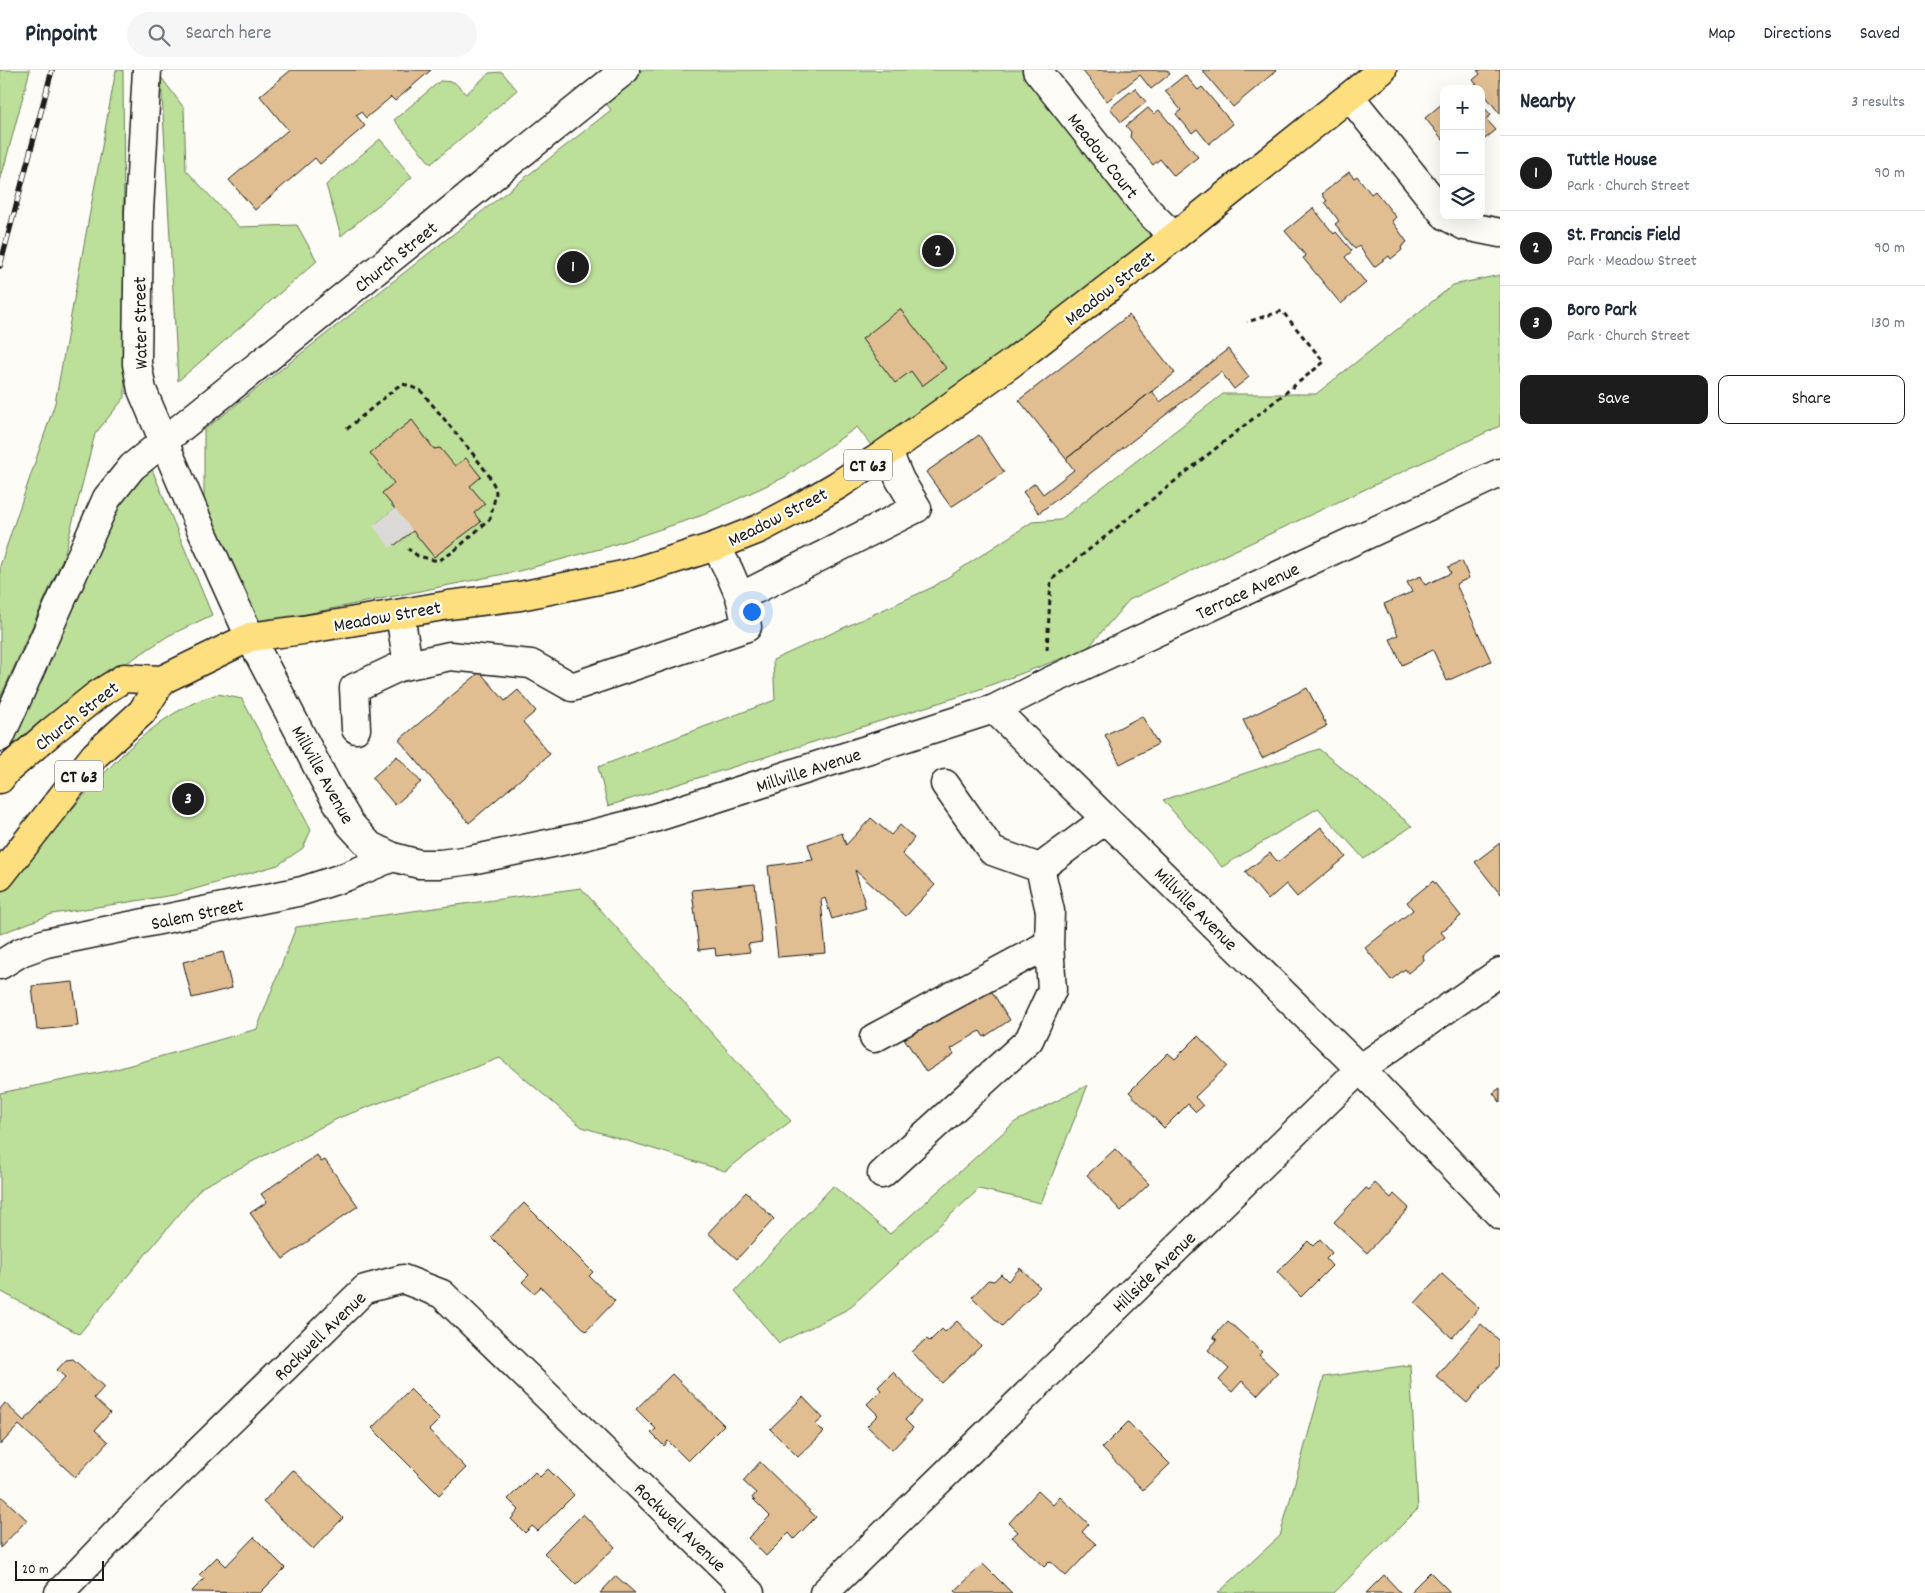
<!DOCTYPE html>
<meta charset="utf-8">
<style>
body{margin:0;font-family:Dekko,sans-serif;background:#f6f6f7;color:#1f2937}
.controls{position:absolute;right:15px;top:15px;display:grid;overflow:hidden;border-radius:10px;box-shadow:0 5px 20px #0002}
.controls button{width:45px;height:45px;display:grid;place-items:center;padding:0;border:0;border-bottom:1px solid #e0e1e3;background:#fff;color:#1f2937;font:25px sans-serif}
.scale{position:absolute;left:15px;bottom:12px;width:89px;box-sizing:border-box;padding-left:5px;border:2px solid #1c1c1c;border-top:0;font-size:14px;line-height:18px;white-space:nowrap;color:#1c1c1c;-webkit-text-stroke:4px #fdfcf7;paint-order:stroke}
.you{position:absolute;left:751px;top:541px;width:18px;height:18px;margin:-12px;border:4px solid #fff;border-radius:50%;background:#1a73e8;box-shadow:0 0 0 8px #1a73e833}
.badge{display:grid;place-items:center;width:32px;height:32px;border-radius:50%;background:#1c1c1c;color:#fff;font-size:16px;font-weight:700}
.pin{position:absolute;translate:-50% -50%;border:2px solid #fff;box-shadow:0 1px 5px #0006}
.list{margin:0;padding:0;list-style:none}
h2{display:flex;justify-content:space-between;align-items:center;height:65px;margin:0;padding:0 20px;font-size:21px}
h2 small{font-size:16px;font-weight:400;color:#747a83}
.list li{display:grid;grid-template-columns:32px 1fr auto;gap:15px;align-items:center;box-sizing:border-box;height:75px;padding:0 20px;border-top:1px solid #e0e1e3}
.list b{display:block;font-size:19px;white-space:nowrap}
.list p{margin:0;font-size:16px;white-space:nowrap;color:#747a83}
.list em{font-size:16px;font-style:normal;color:#747a83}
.actions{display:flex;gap:10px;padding:15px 20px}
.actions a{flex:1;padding:11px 0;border:1px solid #1c1c1c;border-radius:10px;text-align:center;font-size:18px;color:#1c1c1c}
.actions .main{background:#1c1c1c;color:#fff}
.icon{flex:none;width:28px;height:28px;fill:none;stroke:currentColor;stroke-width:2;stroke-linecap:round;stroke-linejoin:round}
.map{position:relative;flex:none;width:1500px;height:1523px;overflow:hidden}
header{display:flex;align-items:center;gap:30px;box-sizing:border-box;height:70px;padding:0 25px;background:#fff;border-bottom:1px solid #e0e1e3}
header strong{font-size:24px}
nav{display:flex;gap:28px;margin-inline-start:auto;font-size:18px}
.search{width:350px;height:45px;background:#f6f6f7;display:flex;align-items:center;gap:12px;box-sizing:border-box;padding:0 18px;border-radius:28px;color:#747a83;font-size:19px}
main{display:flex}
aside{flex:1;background:#fff}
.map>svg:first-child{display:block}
</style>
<header>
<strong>Pinpoint</strong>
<div class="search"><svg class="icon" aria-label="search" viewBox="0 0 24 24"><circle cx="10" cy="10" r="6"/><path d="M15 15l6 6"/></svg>Search here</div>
<nav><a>Map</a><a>Directions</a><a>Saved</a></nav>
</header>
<main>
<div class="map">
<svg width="1500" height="1523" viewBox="0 0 1500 1523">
<rect width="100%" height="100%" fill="#fdfcf7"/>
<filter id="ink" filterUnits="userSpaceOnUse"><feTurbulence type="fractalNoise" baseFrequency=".02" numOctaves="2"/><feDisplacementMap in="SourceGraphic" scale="10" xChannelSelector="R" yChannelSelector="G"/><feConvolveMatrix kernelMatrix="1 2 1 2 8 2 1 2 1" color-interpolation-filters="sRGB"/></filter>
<g filter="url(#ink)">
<path fill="#bcdf99" stroke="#6c7e5a" d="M0,0H30L0,112Z
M116,0H123L125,327L95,364L64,486L0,628V496L55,333Z
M611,0H1040L1174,167L880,387L857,357L785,407L703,445L607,477L519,501L306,544L253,551L204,443V360L611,40L592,15Z
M502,2L517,20L431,94L394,50L440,11L454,12L466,24L489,3Z
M161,7L184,38L186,100L239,157L297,155L317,191L178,311Z
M380,69L412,107L341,166L326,115Z
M1500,205V356L1129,530L1087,579L964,625L608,736L598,697L775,630L773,590L933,517L1032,452L1060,450L1223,324H1316L1453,215Z
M149,392L212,545L168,566L69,631L6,682L126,414Z
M218,624L242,629L311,760L303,778L278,795L174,825L52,844L0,864V821C22,796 44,771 66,746C107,699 156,641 218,624Z
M1319,679L1412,756L1364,789L1318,738L1222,797L1163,730Z
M581,818L791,1051L725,1101L582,1057L500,988L341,1047L202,1117L79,1264L0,1221V1023L113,1000L257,959L296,857Z
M1088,1015L1041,1133L979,1119L848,1239L779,1273L735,1221L833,1116L890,1164L1015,1052Z
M1410,1295L1418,1439L1334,1523H1218L1280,1466L1324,1307Z"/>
<path fill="#e1be92" stroke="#1c1c1c" d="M291,0H431L395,31L391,27L366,48L361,42L356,45L365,56L320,94L315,88L255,140L229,110L288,60L260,26Z
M1082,0H1167L1170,4L1151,19L1140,5L1107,31Z
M1202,0H1277L1233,37Z
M1477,0H1500V44L1473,10L1480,4Z
M1185,5L1198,20L1202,17L1233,54L1209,74L1197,59L1192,63L1176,44L1181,40L1165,21Z
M1135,18L1146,32L1121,52L1110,38Z
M1444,32V70H1443L1425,48Z
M1481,34L1491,45L1486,49L1496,60L1481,72Z
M1148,38L1154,44L1159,40L1198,87L1174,106L1160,89L1153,95L1130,67L1131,62L1126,56Z
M1349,102L1354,108L1357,106L1371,124L1375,121L1396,147L1392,151L1407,172L1401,177L1402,180L1391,189L1389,186L1374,197L1359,176L1355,179L1335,154L1339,151L1325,132L1327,131L1322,124Z
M1313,138L1334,164L1336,162L1352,181L1345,187L1366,213L1341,234L1303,188L1306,186L1285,161Z
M900,239L946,298L922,316L911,301L895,313L862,269Z
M1129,245L1175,303L1066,389L1019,330Z
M1228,279L1249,307L1234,319L1221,302L1039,443L1023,422L1035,413L1043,424L1074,400L1066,389L1152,321L1160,332Z
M412,350L434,379L440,378L455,396L466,388L481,407L470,416L485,434L474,443L481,452L434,487L413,461L395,475L377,453L395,439L382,423L394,413L370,383Z
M979,365L1004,402L951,437L926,402Z
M1462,491L1469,508L1456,514L1491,591L1447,611L1433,580L1402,595L1390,569L1398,565L1384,534L1412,522L1407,512L1421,506L1425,515L1451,503L1448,497Z
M480,602L505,631L518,620L536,641L523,652L550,684L469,753L399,670Z
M1307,618L1327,656L1262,688L1243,650Z
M1142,646L1158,674L1120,694L1105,665Z
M397,686L421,712L395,735L372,708Z
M871,748L891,765L900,755L914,768L902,784L935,815L906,846L855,800L866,838L832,849L825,828L821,830L826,883L778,887L768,796L813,790L808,774L842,763L846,775Z
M1321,757L1346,787L1297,827L1286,814L1268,830L1245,802L1270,783L1278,792Z
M1500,773V824L1475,792Z
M1433,811L1461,846L1441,862L1445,867L1423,885L1424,890L1408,903L1405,899L1391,910L1365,878L1413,840L1407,832Z
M755,814L762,872L748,874L750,882L716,886L715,878L699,880L692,820Z
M223,882L232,918L192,928L183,892Z
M985,911L1010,950L984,967L980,961L951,979L954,984L926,1002L902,965Z
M73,912L78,956L37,960L32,916Z
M1198,966L1227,996L1195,1027L1203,1036L1196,1042L1188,1034L1164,1058L1129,1022L1168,983L1175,989Z
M1500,1018V1032L1493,1023Z
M1115,1079L1149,1114L1121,1141L1087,1105Z
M317,1085L321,1092L325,1090L358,1136L283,1189L250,1143L267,1132L261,1124Z
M1375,1113L1391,1128L1394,1124L1409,1138L1367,1183L1334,1152L1366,1118L1369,1120Z
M746,1122L774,1149L737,1189L708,1163Z
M524,1133L593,1202L589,1206L615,1231L586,1261L541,1217L534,1223L522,1212L529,1205L491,1167Z
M1320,1169L1332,1183L1326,1189L1332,1196L1301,1227L1277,1202L1308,1171L1313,1176Z
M1020,1198L1040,1217L1002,1256L972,1227L988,1210L994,1211L1001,1204L1008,1211Z
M1442,1204L1479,1238L1452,1268L1415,1233Z
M957,1251L981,1276L942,1313L912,1282L926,1269L930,1271L942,1259L945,1262Z
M1228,1251L1262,1282L1259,1285L1278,1303L1257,1325L1242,1311L1232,1322L1219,1310L1229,1299L1208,1280L1217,1270L1213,1267Z
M1481,1254L1500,1271V1295L1467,1333L1436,1306Z
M73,1289L104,1317L94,1328L110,1343L95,1360L108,1372L75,1407L19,1355L0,1375V1339L5,1333L24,1351L65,1307L57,1300L66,1290Z
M893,1302L922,1332L905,1350L913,1358L892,1380L867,1356L878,1345L867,1334L881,1320L878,1317Z
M672,1304L724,1355L688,1391L668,1371L664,1376L651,1363L656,1359L636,1339Z
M410,1319L440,1349L429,1360L466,1398L439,1425L372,1358Z
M803,1327L823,1348L816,1354L824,1362L798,1387L770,1359Z
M1128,1352L1170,1394L1143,1420L1102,1378Z
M760,1392L816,1447L794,1469L789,1463L766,1486L748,1468L770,1446L752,1428L756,1423L743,1411Z
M548,1399L574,1425L538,1461L532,1456L525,1463L511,1449L519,1440L508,1429L535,1402L540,1407Z
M293,1400L343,1448L313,1479L263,1432Z
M1038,1421L1053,1435L1060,1427L1089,1454L1082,1462L1096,1474L1066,1506L1050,1491L1044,1497L1012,1467L1018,1462L1009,1453Z
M0,1425L27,1450L0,1478Z
M583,1444L615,1477L576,1515L544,1483Z
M254,1467L285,1498L260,1523L191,1522L204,1509L199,1505L217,1487L226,1496Z
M983,1494L1012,1523H958L955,1521Z
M1430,1502L1450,1522L1409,1523Z
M1384,1505L1401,1523H1366Z
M616,1506L635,1523H600Z"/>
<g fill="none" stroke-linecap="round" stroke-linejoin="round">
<path stroke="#dbdad6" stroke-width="28" stroke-dasharray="28 14" stroke-linecap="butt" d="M384,447L402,470"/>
<g stroke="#1c1c1c" stroke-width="31">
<path id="minor" d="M147,0L139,141L137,294L142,320L201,459L250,567L327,715L350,754L370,776L393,787L419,794H440L471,790L576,768L648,750L994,639L1046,613L1500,403
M1037,0L1149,142L1174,167
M1350,27L1444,144
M1446,146L1465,156L1500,163
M716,476L729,501L740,527L917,438L900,410L888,382
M400,544L408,595
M994,639L1360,999L1500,1145
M356,659L354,618L399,597L450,586L531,594L572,617L747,557L740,527
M0,667L107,428L132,397L625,0
M945,714L992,781L1040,798L1106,749
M0,895L21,882L46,873L302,821L345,807L393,787
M874,968L1049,874
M882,1104L1029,970L1052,920L1049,874L1050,841L1040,798
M59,1523L132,1447L365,1219L403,1209L442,1224L750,1523
M824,1523L1360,999L1500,902"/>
</g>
<g stroke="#1c1c1c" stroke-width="31">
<path id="major" d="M0,709L6,701L51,662L97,625L124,608L162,610L250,567L303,560L449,535L520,526L628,504L716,476L759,459L795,440L838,415L880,387L1013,292L1174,167L1382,0
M0,806L95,685L142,642L162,610"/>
</g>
<path stroke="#1c1c1c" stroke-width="3" stroke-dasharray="5 4" stroke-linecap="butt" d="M347,359L397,317L402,314L407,315L421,321L473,384L488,404L495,417L496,423L490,449L453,482L438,491L418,486L408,479
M1047,580L1051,510L1324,292L1282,241L1247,252"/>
<use href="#minor" stroke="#fdfcf7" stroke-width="28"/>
<use href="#major" stroke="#fddf80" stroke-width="28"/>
<g stroke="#1c1c1c" stroke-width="5.5">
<path id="rail" d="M0,196L52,0"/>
</g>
<use href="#rail" stroke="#fdfcf7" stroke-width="4" stroke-dasharray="11" stroke-linecap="butt"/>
</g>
</g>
<g text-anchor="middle" stroke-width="4.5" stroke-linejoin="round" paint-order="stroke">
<g fill="#fdfcf7" stroke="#605f5e" stroke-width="1">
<rect x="844" y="379.5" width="48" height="31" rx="4"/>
<rect x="55" y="690.5" width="48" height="31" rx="4"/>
</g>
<g font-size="18" font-weight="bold" fill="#1c1c1c">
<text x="868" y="401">CT 63</text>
<text x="79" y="712">CT 63</text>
</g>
<g font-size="19" fill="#1c1c1c" stroke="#fdfcf7">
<text transform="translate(1104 85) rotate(52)" y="7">Meadow Court</text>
<text transform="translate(395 186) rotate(-39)" y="7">Church Street</text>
<text transform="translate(1109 217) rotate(-38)" y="7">Meadow Street</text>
<text transform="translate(139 253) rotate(-91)" y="7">Water Street</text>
<text transform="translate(777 446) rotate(-27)" y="7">Meadow Street</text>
<text transform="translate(1247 520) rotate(-25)" y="7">Terrace Avenue</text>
<text transform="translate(387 545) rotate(-10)" y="7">Meadow Street</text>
<text transform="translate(76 645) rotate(-38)" y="7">Church Street</text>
<text transform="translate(808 699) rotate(-18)" y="7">Millville Avenue</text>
<text transform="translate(324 704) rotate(61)" y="7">Millville Avenue</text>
<text transform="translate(1197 838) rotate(45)" y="7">Millville Avenue</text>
<text transform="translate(197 843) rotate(-12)" y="7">Salem Street</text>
<text transform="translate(1153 1201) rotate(-44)" y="7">Hillside Avenue</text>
<text transform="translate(319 1265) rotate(-44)" y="7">Rockwell Avenue</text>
<text transform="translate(681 1456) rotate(44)" y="7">Rockwell Avenue</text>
</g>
</g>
</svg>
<div class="controls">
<button>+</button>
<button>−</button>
<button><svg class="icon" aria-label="layers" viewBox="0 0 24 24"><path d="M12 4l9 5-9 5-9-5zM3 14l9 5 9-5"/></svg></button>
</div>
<div class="scale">20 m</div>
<div class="you"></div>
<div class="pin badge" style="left:573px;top:197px">1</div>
<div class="pin badge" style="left:938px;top:181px">2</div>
<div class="pin badge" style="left:188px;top:729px">3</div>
</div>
<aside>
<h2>Nearby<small>3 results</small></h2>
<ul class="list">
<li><span class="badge">1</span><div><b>Tuttle House</b><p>Park · Church Street</p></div><em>90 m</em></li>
<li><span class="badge">2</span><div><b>St. Francis Field</b><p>Park · Meadow Street</p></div><em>90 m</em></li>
<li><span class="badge">3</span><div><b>Boro Park</b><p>Park · Church Street</p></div><em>130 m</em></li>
</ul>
<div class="actions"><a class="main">Save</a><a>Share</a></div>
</aside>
</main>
